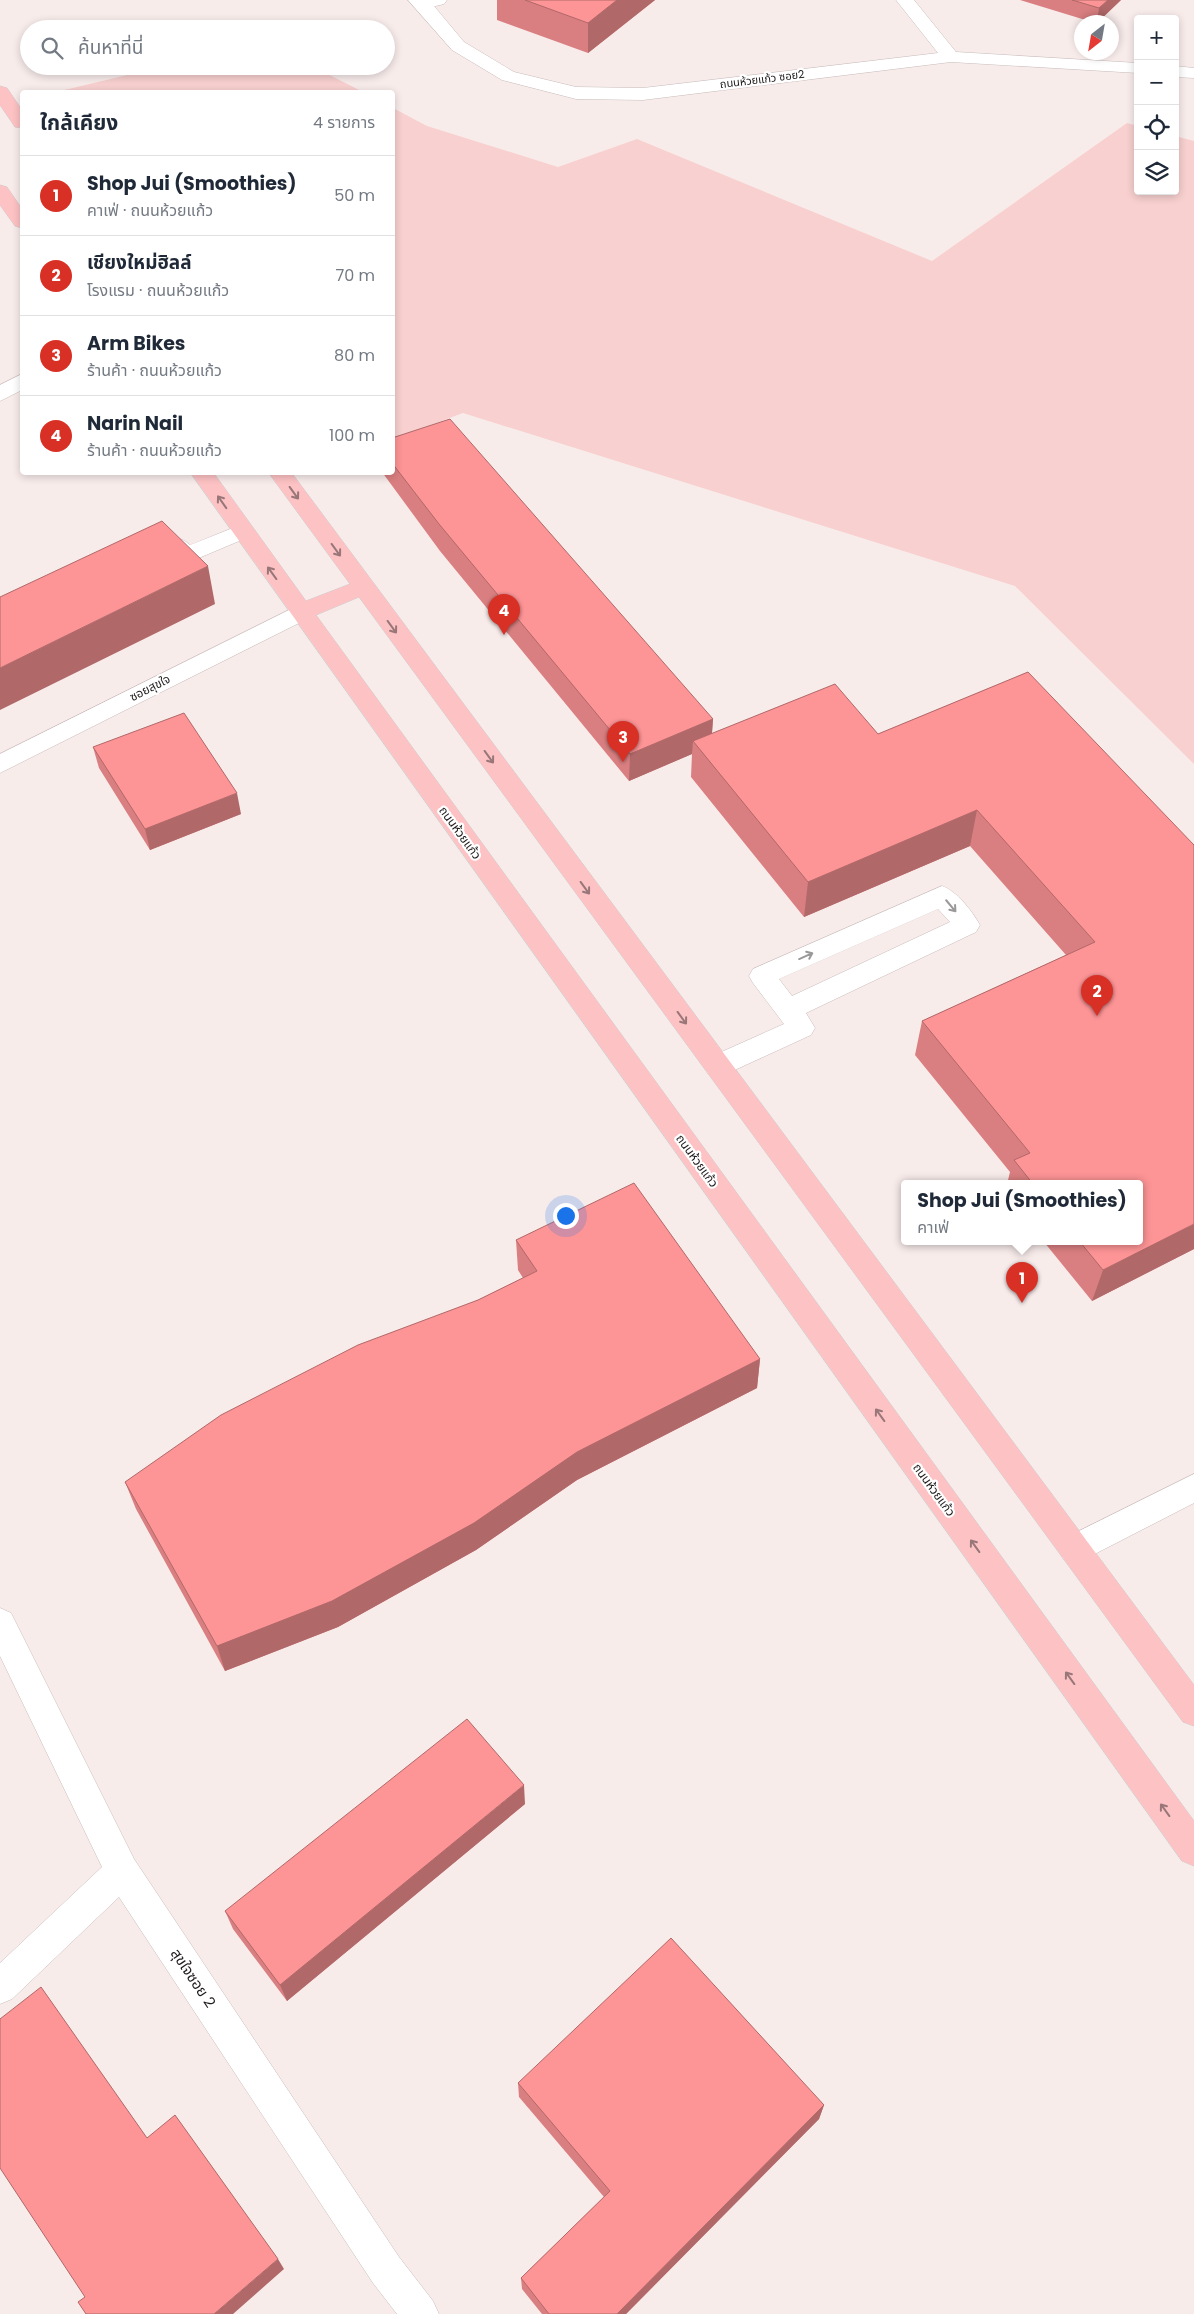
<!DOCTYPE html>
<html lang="th">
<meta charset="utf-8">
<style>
body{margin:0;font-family:Poppins,"Noto Sans Thai",sans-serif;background:#f2f2f3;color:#1f2937}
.controls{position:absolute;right:15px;top:15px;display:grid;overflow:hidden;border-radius:5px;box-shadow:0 2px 8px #0003}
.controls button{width:45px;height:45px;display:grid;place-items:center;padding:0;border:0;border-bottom:1px solid #e0e1e3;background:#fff;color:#1f2937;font:25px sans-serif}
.compass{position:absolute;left:1074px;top:15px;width:45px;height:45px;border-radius:50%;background:#fff;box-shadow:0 2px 8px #0003;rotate:211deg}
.you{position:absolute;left:565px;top:1215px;width:18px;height:18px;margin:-12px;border:4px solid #fff;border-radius:50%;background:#1a73e8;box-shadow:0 0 0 8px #1a73e833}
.badge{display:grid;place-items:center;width:32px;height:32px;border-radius:50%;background:#d93025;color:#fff;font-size:16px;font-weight:700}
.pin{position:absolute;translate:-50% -41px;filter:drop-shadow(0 1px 2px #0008)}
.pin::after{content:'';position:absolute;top:26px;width:18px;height:15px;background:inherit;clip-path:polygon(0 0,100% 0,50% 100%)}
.popup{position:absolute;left:901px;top:1180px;width:242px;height:65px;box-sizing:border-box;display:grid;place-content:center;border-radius:5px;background:#fff;filter:drop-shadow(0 1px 4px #0005);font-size:16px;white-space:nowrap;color:#747a83}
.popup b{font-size:19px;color:#1f2937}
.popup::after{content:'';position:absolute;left:50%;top:100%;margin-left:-10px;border:10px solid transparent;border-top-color:#fff}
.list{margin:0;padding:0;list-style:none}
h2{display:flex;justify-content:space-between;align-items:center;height:65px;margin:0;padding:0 20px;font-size:21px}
h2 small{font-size:16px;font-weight:400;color:#747a83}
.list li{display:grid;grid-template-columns:32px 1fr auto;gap:15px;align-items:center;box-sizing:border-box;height:80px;padding:0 20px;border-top:1px solid #e0e1e3}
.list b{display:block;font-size:19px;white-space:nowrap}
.list p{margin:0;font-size:16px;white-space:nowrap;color:#747a83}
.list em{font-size:16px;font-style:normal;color:#747a83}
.icon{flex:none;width:28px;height:28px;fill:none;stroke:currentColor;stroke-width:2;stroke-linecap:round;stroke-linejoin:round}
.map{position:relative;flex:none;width:1194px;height:2314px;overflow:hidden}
.search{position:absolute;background:#fff;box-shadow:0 2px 8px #0003;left:20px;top:20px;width:375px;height:55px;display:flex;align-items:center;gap:12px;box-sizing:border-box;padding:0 18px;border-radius:28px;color:#747a83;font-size:19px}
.panel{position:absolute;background:#fff;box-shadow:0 2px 8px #0003;left:20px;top:90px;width:375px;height:385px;border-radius:5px}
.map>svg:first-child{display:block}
</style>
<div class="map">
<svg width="1194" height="2314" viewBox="0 0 1194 2314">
<rect width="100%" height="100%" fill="#f8eceb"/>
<path fill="#f7d0cf" d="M165,66H312L363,92H56Z
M393,108L427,126L558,167L637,139L932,261L1127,123L1138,126V191H1175V136L1194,141V764L1015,586L463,413L393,439Z"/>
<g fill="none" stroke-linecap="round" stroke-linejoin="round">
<g stroke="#c8bcbc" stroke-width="1">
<path id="lane" d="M418,0H447L444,4L423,9L417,8L414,4Z
M243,524L251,526L254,531L251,536L194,560C185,563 180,562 173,555L162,558L154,556L151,551C159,537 178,533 190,545Z
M942,886C957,891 972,911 980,925L976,932L806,1013L815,1028L811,1035L726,1074L717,1077L708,1074L704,1066L708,1058L784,1024L753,983L749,976L753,969ZM938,909L950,922L792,996L779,979Z
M1194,1474V1503L1085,1559L1074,1563L1063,1559L1059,1549L1063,1539Z"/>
</g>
<g stroke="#c8bcbc" stroke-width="1">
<path id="street" d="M408,0H429L464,42L514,72L576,87L643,88L938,53L896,0H914L956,52L1138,63V73L951,62L643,100L576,99L502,80L452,50Z
M1175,66L1194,68V78L1175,77Z
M22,374V390L0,401V385Z
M301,604L309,606L312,612L309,618L0,773V754Z
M0,1608L11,1613L134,1859L399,2257L433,2301L439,2314H397L373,2283L119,1897L12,1999L0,2004V1963L102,1867L0,1656Z"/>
</g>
<g stroke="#cecdcd" stroke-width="1">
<path id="primary" d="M0,86L7,88L22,110V128L15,127L0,105Z
M0,185L7,187L22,209V228L15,226L0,205Z
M190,472H213L306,601L350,584L268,472H291L1194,1685V1726L1183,1722L359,597L316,615L1194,1821V1866L1182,1861Z"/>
</g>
<use href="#lane" fill="#fff" fill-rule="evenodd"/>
<use href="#street" fill="#fff" fill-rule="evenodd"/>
<use href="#primary" fill="#fdc2c4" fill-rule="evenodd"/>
</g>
<path fill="#da7f81" d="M497,0H655L588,53L497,20Z
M1020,0H1121L1098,22H1092Z
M392,438L713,719L712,733L878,734L1028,672L1194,1249L1092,1301L1044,1242H1140V1184H1007L1010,1172L915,1055L922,1021L1066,955L970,846L804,917L691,777L692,754L629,781L440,551L382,472H392Z
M93,747L241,814L150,850L99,768Z
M516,1240L760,1359L757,1388L577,1480L476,1550L338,1627L225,1671L136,1509L125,1482L478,1300L523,1278L518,1270Z
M525,1804L287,2001L233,1929L225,1911Z
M518,2083L824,2105L819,2119L626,2314H542L522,2289L521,2278L604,2197L519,2097Z"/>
<path fill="#b16869" d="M617,0H655L588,53V23Z
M1108,0H1121L1098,22H1097L1099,8Z
M208,566L215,604L0,710V668Z
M713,719L711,746L693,741L692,754L629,781L630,754Z
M237,793L241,814L150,850L145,829Z
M977,810L970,846L804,917L808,882Z
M1194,1224V1249L1092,1301L1103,1270Z
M760,1359L757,1388L577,1480L476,1550L338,1627L225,1671L217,1646L577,1452Z
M524,1785L525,1804L287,2001L280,1985Z
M824,2105L819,2119L626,2314H617Z
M278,2259L284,2269L233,2314H214Z"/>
<path fill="#fd9496" stroke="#b16869" d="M525,0H617L588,23Z
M1072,0H1108L1099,8Z
M450,419L713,719L630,754L439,524L392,463V438Z
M162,521L208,566L0,668V597Z
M1028,672L1194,845V1224L1103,1270L1080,1242H1140V1184H1033L1014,1160L1030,1153L922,1021L1095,942L977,810L808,882L693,741L835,684L878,734Z
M184,713L237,793L145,829L93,747Z
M634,1183L760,1359L577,1452L474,1523L332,1601L217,1646L125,1482L221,1415L358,1345L478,1300L537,1271L516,1240Z
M467,1719L524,1785L280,1985L225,1911Z
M671,1938L824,2105L617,2314H549L521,2278L610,2191L518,2083Z
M41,1987L147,2138L175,2115L278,2259L214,2314H86L78,2302L85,2297L0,2168V2019Z"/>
<defs><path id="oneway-shaft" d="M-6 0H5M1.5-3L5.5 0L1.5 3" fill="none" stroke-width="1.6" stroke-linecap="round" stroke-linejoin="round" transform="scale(1.25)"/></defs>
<g stroke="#997778">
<use href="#oneway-shaft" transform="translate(294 493) rotate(54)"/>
<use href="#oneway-shaft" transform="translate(222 502) rotate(-125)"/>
<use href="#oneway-shaft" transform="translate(336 550) rotate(54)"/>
<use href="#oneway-shaft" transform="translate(272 573) rotate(-126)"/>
<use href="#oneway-shaft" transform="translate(392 627) rotate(54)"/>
<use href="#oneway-shaft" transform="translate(489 757) rotate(54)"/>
<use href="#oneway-shaft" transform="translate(585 888) rotate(54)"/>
<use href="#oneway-shaft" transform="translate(682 1018) rotate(54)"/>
<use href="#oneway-shaft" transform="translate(880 1415) rotate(-126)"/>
<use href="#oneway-shaft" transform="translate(975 1546) rotate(-126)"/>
<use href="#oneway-shaft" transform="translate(1070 1678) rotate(-126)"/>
<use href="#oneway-shaft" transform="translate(1165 1810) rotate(-126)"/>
</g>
<g stroke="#9a9898">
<use href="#oneway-shaft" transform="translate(951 906) rotate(50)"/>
<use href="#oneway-shaft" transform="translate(806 956) rotate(-24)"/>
</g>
<g text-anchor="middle" stroke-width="4.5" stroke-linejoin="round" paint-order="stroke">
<g font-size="11" fill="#1f1b1b" stroke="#fff">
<text transform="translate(762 79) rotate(-7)" y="4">ถนนห้วยแก้ว ซอย2</text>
</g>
<g font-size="12" fill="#1f1b1b" stroke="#fff">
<text transform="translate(150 688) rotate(-27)" y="4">ซอยสุขใจ</text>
<text transform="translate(460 833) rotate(54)" y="4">ถนนห้วยแก้ว</text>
<text transform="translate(697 1161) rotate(54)" y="4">ถนนห้วยแก้ว</text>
<text transform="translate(934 1490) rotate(54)" y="4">ถนนห้วยแก้ว</text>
</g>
<g font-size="15" fill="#1f1b1b" stroke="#fff">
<text transform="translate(193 1978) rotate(56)" y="5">สุขใจซอย 2</text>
</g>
</g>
</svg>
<div class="controls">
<button>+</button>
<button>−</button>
<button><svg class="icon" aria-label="locate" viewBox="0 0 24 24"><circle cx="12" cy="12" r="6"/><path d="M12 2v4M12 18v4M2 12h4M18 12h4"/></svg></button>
<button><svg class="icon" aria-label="layers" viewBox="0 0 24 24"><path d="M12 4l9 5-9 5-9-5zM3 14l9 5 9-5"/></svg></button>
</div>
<svg class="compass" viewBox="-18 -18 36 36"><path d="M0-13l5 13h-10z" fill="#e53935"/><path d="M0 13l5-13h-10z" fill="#747a83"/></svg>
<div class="you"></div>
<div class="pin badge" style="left:1022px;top:1303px">1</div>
<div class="popup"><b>Shop Jui (Smoothies)</b>คาเฟ่</div>
<div class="pin badge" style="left:1097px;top:1016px">2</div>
<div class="pin badge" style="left:623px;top:762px">3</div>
<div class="pin badge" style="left:504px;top:635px">4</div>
<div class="search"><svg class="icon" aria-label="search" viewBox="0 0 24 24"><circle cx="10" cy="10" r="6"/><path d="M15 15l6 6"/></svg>ค้นหาที่นี่</div>
<section class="panel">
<h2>ใกล้เคียง<small>4 รายการ</small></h2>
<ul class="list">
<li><span class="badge">1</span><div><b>Shop Jui (Smoothies)</b><p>คาเฟ่ · ถนนห้วยแก้ว</p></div><em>50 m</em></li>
<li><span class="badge">2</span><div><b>เชียงใหม่ฮิลล์</b><p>โรงแรม · ถนนห้วยแก้ว</p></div><em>70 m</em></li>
<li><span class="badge">3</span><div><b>Arm Bikes</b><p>ร้านค้า · ถนนห้วยแก้ว</p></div><em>80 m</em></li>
<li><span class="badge">4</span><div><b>Narin Nail</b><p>ร้านค้า · ถนนห้วยแก้ว</p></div><em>100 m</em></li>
</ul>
</section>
</div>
